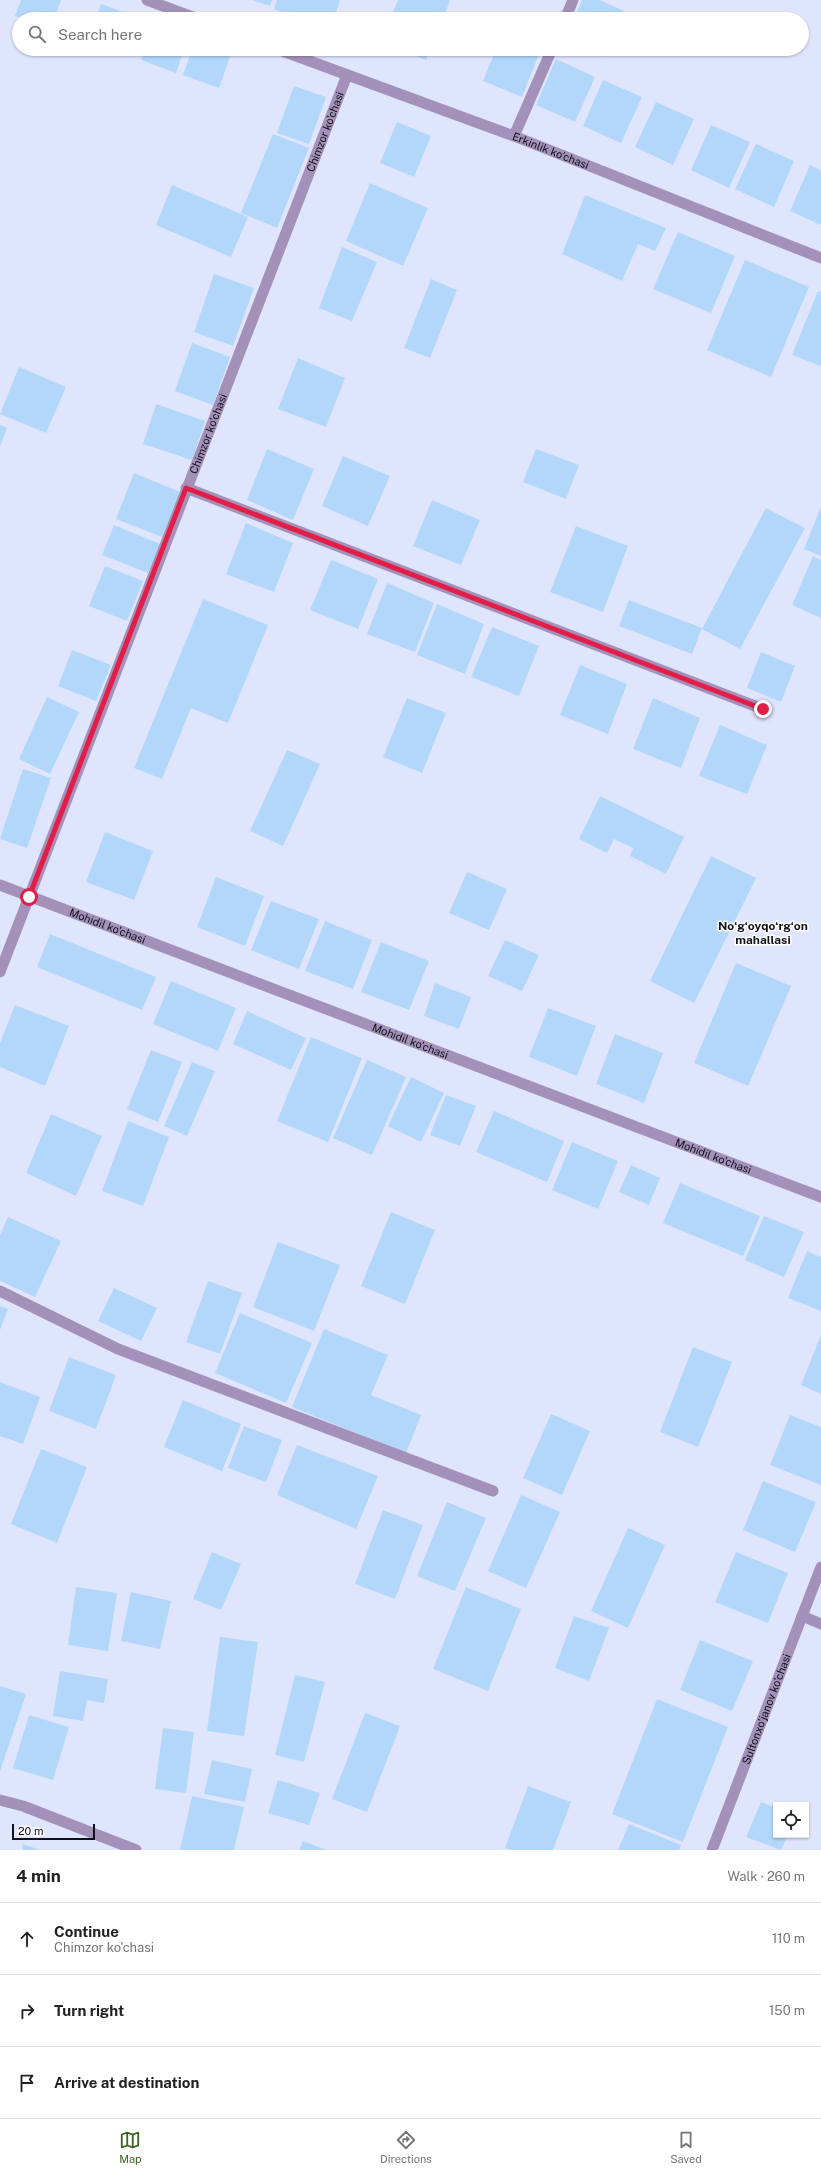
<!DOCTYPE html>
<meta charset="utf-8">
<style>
body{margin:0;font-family:"Public Sans",sans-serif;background:#f6f6f6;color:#202124}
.controls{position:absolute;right:12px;bottom:12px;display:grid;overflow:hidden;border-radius:0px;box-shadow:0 1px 3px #0004}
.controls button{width:36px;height:36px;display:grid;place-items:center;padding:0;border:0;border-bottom:1px solid #e0e0e0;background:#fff;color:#202124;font:20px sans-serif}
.scale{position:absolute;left:12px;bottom:10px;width:83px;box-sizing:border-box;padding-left:4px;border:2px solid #101119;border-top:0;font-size:11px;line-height:14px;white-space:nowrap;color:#101119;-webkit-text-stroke:3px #fff;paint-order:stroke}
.stop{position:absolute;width:12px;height:12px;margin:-9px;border:3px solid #e11d48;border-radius:50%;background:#fff}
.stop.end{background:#e11d48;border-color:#fff;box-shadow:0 1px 4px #0008}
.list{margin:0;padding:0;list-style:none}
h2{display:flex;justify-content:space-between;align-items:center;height:52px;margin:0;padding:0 16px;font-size:17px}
h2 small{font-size:13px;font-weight:400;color:#757577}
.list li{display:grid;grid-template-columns:26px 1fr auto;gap:12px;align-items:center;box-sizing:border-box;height:72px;padding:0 16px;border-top:1px solid #e0e0e0}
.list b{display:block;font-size:15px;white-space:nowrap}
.list p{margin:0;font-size:13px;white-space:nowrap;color:#757577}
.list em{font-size:13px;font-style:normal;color:#757577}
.icon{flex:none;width:22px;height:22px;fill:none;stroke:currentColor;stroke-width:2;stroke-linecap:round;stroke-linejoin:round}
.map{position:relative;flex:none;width:821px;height:1850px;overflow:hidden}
.search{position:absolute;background:#fff;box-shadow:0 1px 3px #0004;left:12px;right:12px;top:12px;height:44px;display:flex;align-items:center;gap:10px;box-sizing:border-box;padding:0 14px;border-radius:22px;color:#757577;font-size:15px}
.sheet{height:268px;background:#fff}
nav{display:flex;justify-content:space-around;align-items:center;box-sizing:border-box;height:56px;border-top:1px solid #e0e0e0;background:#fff;font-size:11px;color:#757577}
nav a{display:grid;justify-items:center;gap:2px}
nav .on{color:#3b6421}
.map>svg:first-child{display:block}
</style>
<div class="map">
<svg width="821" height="1850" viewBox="0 0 821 1850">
<rect width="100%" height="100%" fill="#e0e5fe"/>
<path fill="#b2d7fb" d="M21,0H61L54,19H24L15,16Z
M252,0H272L270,6Z
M277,0H340L334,19H301L274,9Z
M398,0H450L443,19H390Z
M582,0H600L624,11L620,19H574Z
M101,4L137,17L136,19H96Z
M110,49H125L123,54Z
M144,49H184L176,73L141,60Z
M192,49L232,51L219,88L183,75Z
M398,49H430L426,60Z
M496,49H541L522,97L483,81Z
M586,49H606L603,57Z
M556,59L595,77L575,122L536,105Z
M603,80L642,97L621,143L583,126Z
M294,86L326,97L309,144L277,133Z
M656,102L694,119L673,165L635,147Z
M397,122L431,136L414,177L380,163Z
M711,125L750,142L729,188L691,170Z
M273,134L309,148L277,228L241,213Z
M756,144L794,161L774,207L735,189Z
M810,165L821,170V225L790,211Z
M370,183L428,208L403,266L346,241Z
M172,185L248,217L231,257L156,225Z
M585,195L666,228L655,251L638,244L622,281L562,254Z
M678,232L735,256L711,313L653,289Z
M342,247L377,262L352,321L319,308Z
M745,260L809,287L771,377L707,350Z
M214,274L254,288L233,346L194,332Z
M431,279L457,290L430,358L404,348Z
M818,291L821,292V366L792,355Z
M192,343L230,357L213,405L175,391Z
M298,358L345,378L326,427L278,409Z
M19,367L66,387L46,433L0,414Z
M156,404L205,421L192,460L143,444Z
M0,425L7,428L0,447Z
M267,449L314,469L293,520L247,500Z
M536,449L579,465L566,499L523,482Z
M343,456L390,476L368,526L322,506Z
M134,473L180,492L162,537L116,519Z
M432,500L480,520L461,565L413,546Z
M821,507V556L804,549Z
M766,508L805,528L740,649L702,629Z
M246,523L293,543L274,592L226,574Z
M114,525L160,544L148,573L102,555Z
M576,526L628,546L603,612L550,592Z
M813,556L821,560V618L792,605Z
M331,560L378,579L358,629L310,610Z
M105,566L143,581L127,621L89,606Z
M387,583L434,603L415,652L367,634Z
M203,599L268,625L228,723L191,708L162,779L134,768Z
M629,600L702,628L692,654L619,626Z
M437,604L484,624L465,674L417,655Z
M492,627L539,646L519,696L471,677Z
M72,650L111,665L96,701L58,686Z
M761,652L795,666L781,702L747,688Z
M580,665L627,684L608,734L560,715Z
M47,697L79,712L50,774L19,759Z
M407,698L446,713L422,773L383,757Z
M653,698L700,718L681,768L633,749Z
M720,725L767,745L747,794L699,776Z
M287,750L320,764L283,846L250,831Z
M23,769L51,778L27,848L0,839Z
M600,796L684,837L666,874L630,856L633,848L614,839L607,853L579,839Z
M105,832L153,851L134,900L86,882Z
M711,856L756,878L694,1003L650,981Z
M467,872L507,889L489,930L449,913Z
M216,877L264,896L245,946L197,927Z
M271,901L319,919L299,969L251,950Z
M325,921L372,940L353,989L305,971Z
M50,934L156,977L142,1010L37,967Z
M505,940L539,955L522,991L488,976Z
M381,942L429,961L409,1010L361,992Z
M736,963L791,986L748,1086L694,1063Z
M171,981L236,1008L218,1051L153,1024Z
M435,983L471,997L459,1029L424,1016Z
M15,1005L69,1026L45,1086L0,1067V1043Z
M548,1008L596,1026L577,1076L529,1057Z
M247,1011L306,1038L291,1070L233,1044Z
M615,1034L663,1053L644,1103L596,1084Z
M311,1037L362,1058L328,1142L277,1121Z
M151,1050L182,1062L158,1122L127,1109Z
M367,1060L406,1077L372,1155L333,1138Z
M192,1062L215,1071L187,1136L164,1126Z
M411,1077L444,1093L421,1142L388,1126Z
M446,1095L476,1106L460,1146L430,1135Z
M494,1111L564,1141L547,1182L476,1152Z
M51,1114L102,1136L76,1196L26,1173Z
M128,1121L169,1137L143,1206L102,1191Z
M572,1142L618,1161L598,1209L552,1190Z
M631,1165L660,1178L649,1205L619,1192Z
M680,1183L760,1216L743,1256L663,1223Z
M391,1212L435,1230L405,1304L361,1286Z
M764,1216L804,1232L784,1277L745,1260Z
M8,1217L61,1241L35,1297L0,1281V1235Z
M278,1242L340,1265L314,1331L253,1307Z
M807,1251L821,1257V1311L788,1298Z
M208,1281L242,1293L220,1354L186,1342Z
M114,1288L157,1308L141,1341L98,1321Z
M0,1306L8,1309L0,1330Z
M240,1313L312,1343L286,1403L215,1373Z
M324,1329L388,1355L371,1395L421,1415L406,1453L292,1407Z
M821,1335V1394L801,1385Z
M693,1347L732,1362L698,1447L660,1432Z
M69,1357L116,1375L96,1429L49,1411Z
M0,1382L40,1397L23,1444L0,1436Z
M183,1400L241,1424L222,1471L164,1447Z
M551,1414L590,1431L562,1495L523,1478Z
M790,1415L821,1427V1485L770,1465Z
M244,1426L282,1440L266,1482L228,1468Z
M297,1445L378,1476L356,1529L277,1495Z
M41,1449L87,1467L57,1543L11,1524Z
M763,1481L816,1502L795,1552L743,1530Z
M521,1495L560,1512L526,1588L488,1571Z
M447,1502L486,1518L455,1591L417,1576Z
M383,1510L423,1525L395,1599L355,1584Z
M628,1528L665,1545L628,1628L591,1611Z
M212,1552L241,1564L221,1610L193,1599Z
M736,1552L788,1573L768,1623L715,1602Z
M76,1587L117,1593L108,1651L68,1645Z
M466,1587L521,1609L488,1691L433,1669Z
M131,1592L171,1601L160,1649L121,1641Z
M574,1616L609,1628L589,1681L555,1668Z
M220,1637L258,1642L244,1736L207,1731Z
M700,1640L753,1661L732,1711L680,1690Z
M60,1671L108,1679L104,1703L87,1700L83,1721L53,1716Z
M295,1675L325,1682L304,1762L275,1755Z
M0,1686L26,1694L0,1771Z
M657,1699L728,1727L683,1842L612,1814Z
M365,1713L400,1726L367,1812L332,1799Z
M29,1715L69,1727L53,1780L13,1768Z
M163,1728L194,1732L186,1793L155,1789Z
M212,1760L252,1769L245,1802L204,1794Z
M278,1780L320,1793L309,1825L268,1813Z
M528,1786L571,1802L553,1850H511L505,1848Z
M192,1796L244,1807L234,1850H180Z
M761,1802L776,1808V1835H788L781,1850L746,1837Z
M629,1824L681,1845L679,1850H618Z
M303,1841L326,1850H299Z
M23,1844L40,1850H22Z"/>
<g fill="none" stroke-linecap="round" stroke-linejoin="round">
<g stroke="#a391ba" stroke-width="11">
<path d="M147,0L198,19"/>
<path d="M565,19L573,0"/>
<path id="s1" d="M277,49L514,136L821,258"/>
<path d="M514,136L552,49"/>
<path d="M186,488L763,709"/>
<path id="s2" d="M0,972L347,75"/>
<path d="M0,1291L118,1349L493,1491"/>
<path d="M802,1616L821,1624"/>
<path d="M0,1800L23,1806L136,1850"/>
</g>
<g stroke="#a391ba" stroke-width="11">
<path id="s3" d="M0,885L821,1197"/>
<path id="s4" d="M712,1850L821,1567"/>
</g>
</g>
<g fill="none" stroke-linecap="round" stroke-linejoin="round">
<path stroke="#e11d48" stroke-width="5" d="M29,897L186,488L763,709"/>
</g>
<g text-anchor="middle" stroke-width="3" stroke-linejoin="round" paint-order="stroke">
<g font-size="11" fill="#101119" stroke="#fff">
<text dy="4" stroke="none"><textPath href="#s2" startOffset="901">Chimzor ko'chasi</textPath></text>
<text dy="4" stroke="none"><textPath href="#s1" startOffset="292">Erkinlik ko'chasi</textPath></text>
<text dy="4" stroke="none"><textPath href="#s2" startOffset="577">Chimzor ko'chasi</textPath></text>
<text dy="4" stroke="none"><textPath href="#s3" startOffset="115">Mohidil ko'chasi</textPath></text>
<text dy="4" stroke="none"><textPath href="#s3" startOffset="439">Mohidil ko'chasi</textPath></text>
<text dy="4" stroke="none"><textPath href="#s3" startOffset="763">Mohidil ko'chasi</textPath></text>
<text dy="4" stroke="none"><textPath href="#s4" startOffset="151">Sultonxo'janov ko'chasi</textPath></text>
</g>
<g font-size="12" font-weight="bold" fill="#101119" stroke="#fff">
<text x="763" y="930">Noʻgʻoyqoʻrgʻon<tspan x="763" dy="14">mahallasi</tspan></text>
</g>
</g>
</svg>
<div class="controls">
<button><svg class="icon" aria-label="locate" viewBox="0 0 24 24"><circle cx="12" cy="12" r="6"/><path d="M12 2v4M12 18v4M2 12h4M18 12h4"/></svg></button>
</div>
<div class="scale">20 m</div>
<div class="stop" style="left:29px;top:897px"></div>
<div class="stop end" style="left:763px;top:709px"></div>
<div class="search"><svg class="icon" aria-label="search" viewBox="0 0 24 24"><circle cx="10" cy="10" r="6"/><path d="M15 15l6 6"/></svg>Search here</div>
</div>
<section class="sheet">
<h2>4 min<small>Walk · 260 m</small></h2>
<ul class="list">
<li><svg class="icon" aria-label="ahead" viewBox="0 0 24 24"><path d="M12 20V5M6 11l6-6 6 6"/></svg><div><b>Continue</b><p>Chimzor ko'chasi</p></div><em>110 m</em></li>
<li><svg class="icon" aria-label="right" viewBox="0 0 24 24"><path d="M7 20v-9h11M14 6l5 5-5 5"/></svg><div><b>Turn right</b></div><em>150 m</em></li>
<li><svg class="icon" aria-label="arrive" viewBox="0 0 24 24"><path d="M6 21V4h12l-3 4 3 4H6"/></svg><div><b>Arrive at destination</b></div></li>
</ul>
</section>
<nav>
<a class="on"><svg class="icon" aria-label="map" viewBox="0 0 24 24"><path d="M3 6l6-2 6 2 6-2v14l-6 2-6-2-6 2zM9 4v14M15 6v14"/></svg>Map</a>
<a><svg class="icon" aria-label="directions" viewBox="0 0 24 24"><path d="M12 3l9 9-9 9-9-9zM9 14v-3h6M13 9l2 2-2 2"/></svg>Directions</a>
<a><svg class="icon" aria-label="saved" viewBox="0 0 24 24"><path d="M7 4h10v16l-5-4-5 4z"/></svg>Saved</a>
</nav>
